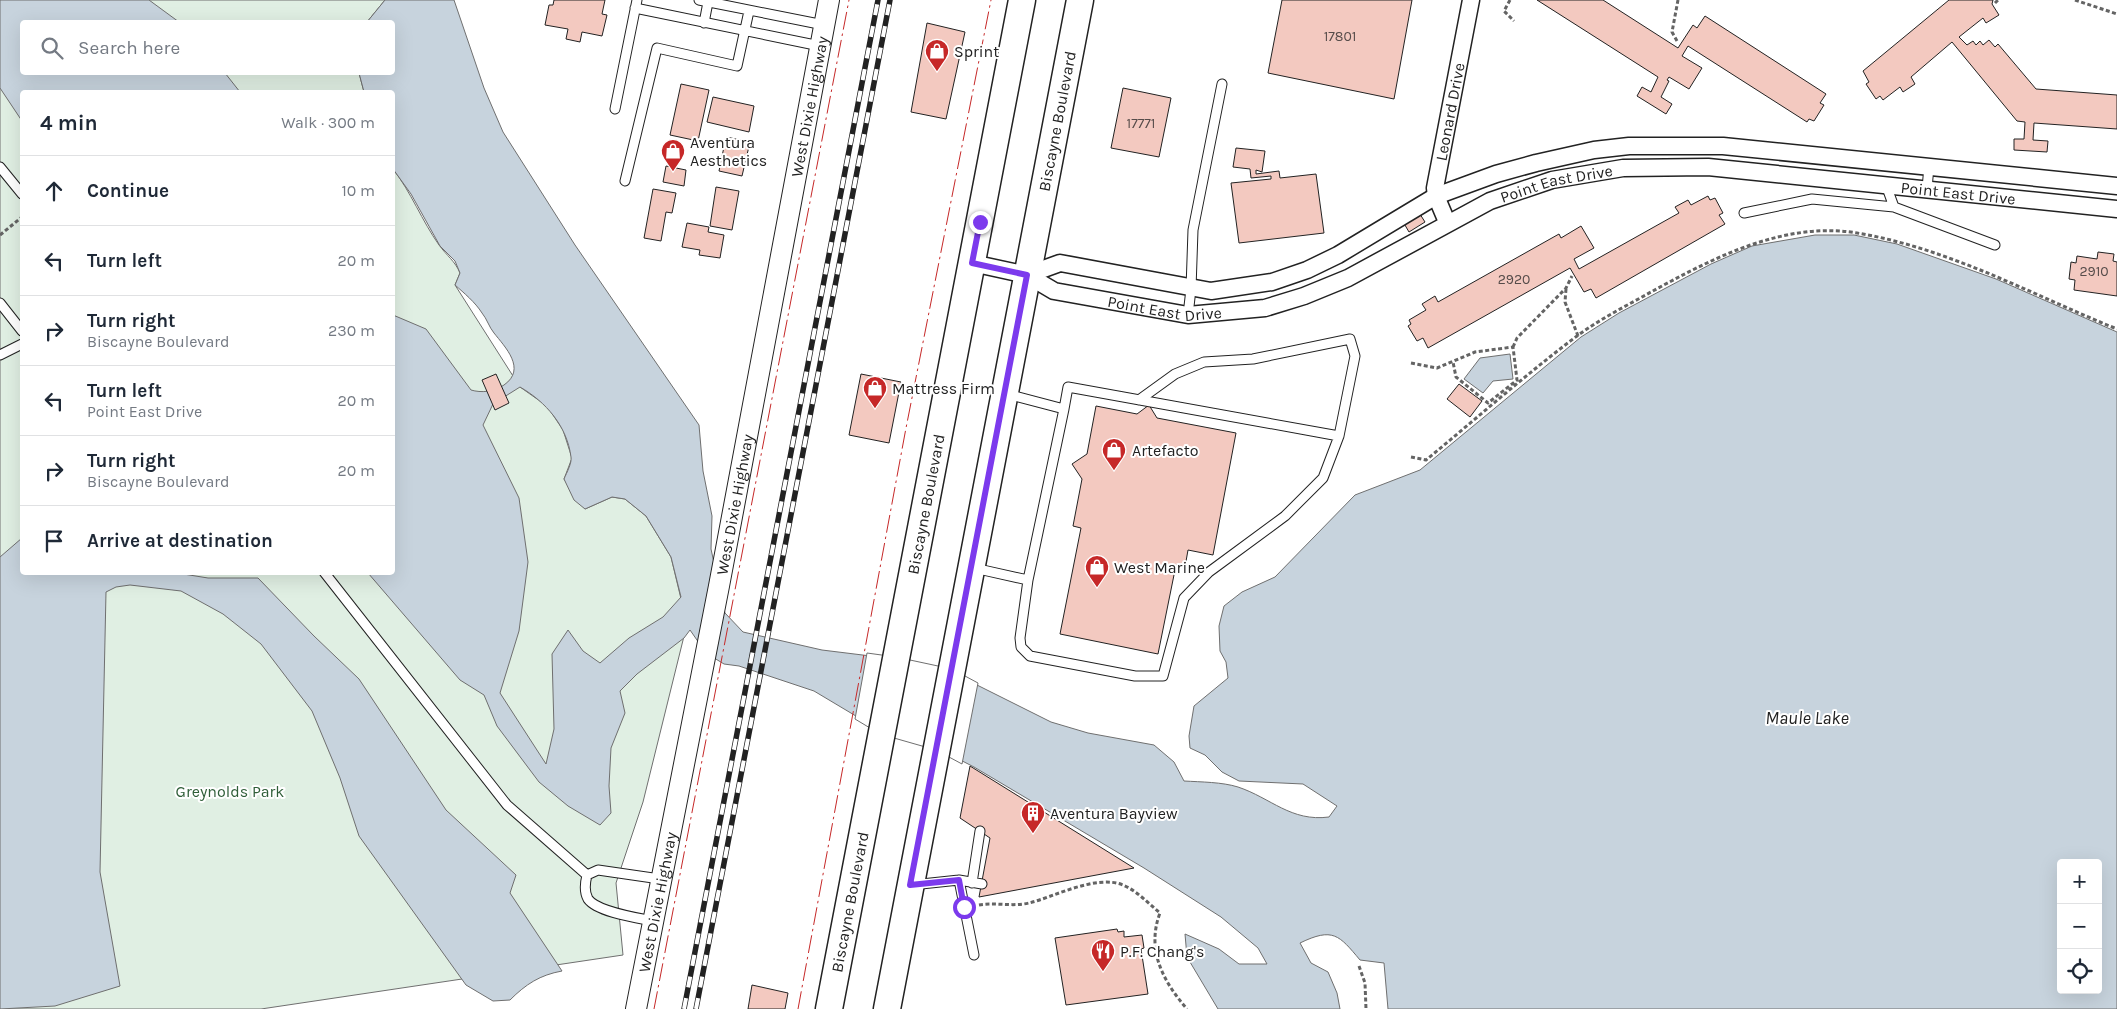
<!DOCTYPE html>
<meta charset="utf-8">
<style>
body{margin:0;font-family:Karla,sans-serif;background:#f2f2f3;color:#1f2937}
.controls{position:absolute;right:15px;bottom:15px;display:grid;overflow:hidden;border-radius:5px;box-shadow:0 5px 20px #0002}
.controls button{width:45px;height:45px;display:grid;place-items:center;padding:0;border:0;border-bottom:1px solid #e0e1e3;background:#fff;color:#1f2937;font:25px sans-serif}
.stop{position:absolute;width:15px;height:15px;margin:-11px;border:4px solid #7c3aed;border-radius:50%;background:#fff}
.stop.end{background:#7c3aed;border-color:#fff;box-shadow:0 1px 5px #0008}
.list{margin:0;padding:0;list-style:none}
h2{display:flex;justify-content:space-between;align-items:center;height:65px;margin:0;padding:0 20px;font-size:21px}
h2 small{font-size:16px;font-weight:400;color:#747a83}
.list li{display:grid;grid-template-columns:32px 1fr auto;gap:15px;align-items:center;box-sizing:border-box;height:70px;padding:0 20px;border-top:1px solid #e0e1e3}
.list b{display:block;font-size:19px;white-space:nowrap}
.list p{margin:0;font-size:16px;white-space:nowrap;color:#747a83}
.list em{font-size:16px;font-style:normal;color:#747a83}
.icon{flex:none;width:28px;height:28px;fill:none;stroke:currentColor;stroke-width:2;stroke-linecap:round;stroke-linejoin:round}
.map{position:relative;flex:none;width:2117px;height:1009px;overflow:hidden}
.search{position:absolute;background:#fff;box-shadow:0 5px 20px #0002;left:20px;top:20px;width:375px;height:55px;display:flex;align-items:center;gap:12px;box-sizing:border-box;padding:0 18px;border-radius:5px;color:#747a83;font-size:19px}
.panel{position:absolute;background:#fff;box-shadow:0 5px 20px #0002;left:20px;top:90px;width:375px;height:485px;border-radius:5px}
.map>svg:first-child{display:block}
</style>
<div class="map">
<svg width="2117" height="1009" viewBox="0 0 2117 1009">
<rect width="100%" height="100%" fill="#fff"/>
<path fill="#e0efe3" stroke="#6f6f6f" d="M0,0H385L367,22H22V72L359,73L364,92H22V572H392L393,169C411,192 422,221 439,245C447,256 455,261 460,273L455,285L520,387L547,406L563,430L572,458L564,479L585,509L612,497L625,499L646,516L671,557L687,624L643,802L616,883L623,955L261,1009H0Z"/>
<path fill="#c7d3dd" stroke="#6f6f6f" fill-rule="evenodd" d="M0,0H149L179,22H22V72L225,73L240,92H22V121L0,88Z
M385,0H454L484,88L503,132L575,245L699,425L703,471L712,516L711,549L719,586L725,613L743,632L822,650L895,659L951,672L1051,722L1088,733L1154,745L1174,762L1184,781C1201,782 1222,782 1238,787C1271,798 1291,822 1329,817L1337,806L1303,784L1239,781L1222,772L1205,755L1190,748L1189,736L1194,706L1228,678L1226,662L1220,651L1219,626L1224,606L1242,592L1275,577L1355,495L1420,470L1581,337L1619,313L1711,264L1752,246L1815,235H1854L1897,244L1996,279L2117,332V1009H1388L1384,963L1360,960C1339,935 1333,927 1300,943L1311,963L1328,972L1337,993L1340,1009H1218L1187,957L1185,934L1219,949L1239,964H1267L1258,948L1221,917L1144,868L974,767L937,748L881,731L814,691L739,666L724,664L706,653L690,630L684,638L637,674L620,691L625,713L611,748L609,786L611,813L600,825L568,806L539,782L497,726L484,695L460,680L368,573L392,572L393,315L426,329L471,390C481,393 494,392 504,385C527,369 505,347 494,333C489,327 487,319 482,313C475,302 464,293 455,285L460,273L455,261L440,246L411,194L393,169L392,92H364L359,73L392,72V22H367ZM520,387C546,402 567,426 571,457C572,463 567,472 564,479L574,500L585,509L612,497L625,499L646,516L671,557L681,597L663,617L629,638L600,663L583,651L568,630L552,654L554,729L546,764L500,693L519,631L528,562L519,498L483,425L493,404ZM2061,863H2098V990H2061Z
M1510,354L1513,379L1493,381L1483,393L1464,379L1480,358Z
M22,538V572H171L208,578H258L314,636L359,679L446,810L516,875L510,893L562,971C540,975 526,984 510,1000L493,1001L466,985L359,836L340,778L312,711L261,644L223,614L181,591L130,585L116,587L106,592L100,872L120,986L55,1006L0,1009V557Z"/>
<path fill="#fff" stroke="#6f6f6f" d="M867,653L896,657L952,669L978,683L962,764L936,750L880,734L855,719Z"/>
<path fill="#f3c9c0" stroke="#222" d="M554,0H605L602,14L607,15L602,36L582,32L580,42L566,39L568,29L545,25L549,5H553Z
M1282,0H1412L1394,99L1268,73Z
M1537,0H1603L1678,48L1693,25L1697,28L1705,16L1826,94L1820,103L1824,105L1814,121L1809,119L1807,122L1688,46L1682,56L1702,68L1689,89L1669,77L1667,80L1669,81L1661,97L1672,104L1666,114L1637,96L1642,87L1651,92L1658,77Z
M1949,0H1993L1992,4L1999,15L1986,23L1983,18L1959,37L1967,45L1973,41L1976,45L1980,41L1983,45L1989,40L1995,47L1998,44L2036,89L2117,95V129L2034,123L2033,140L2048,141L2047,152L2014,150V139H2024L2025,122L2017,121L1952,42L1911,77L1915,84L1903,92L1900,87L1883,100L1880,96L1876,99L1866,84L1869,82L1863,71Z
M927,23L965,32L946,119L911,112Z
M681,84L709,90L698,141L670,135Z
M1123,88L1171,98L1159,157L1111,148Z
M713,97L754,106L749,132L707,122Z
M726,137L750,142L742,176L719,171Z
M1236,148L1265,151L1262,172L1256,170V174L1279,171L1280,178L1316,174L1324,233L1239,243L1231,183L1271,179V176L1251,178L1250,169L1233,167Z
M666,166L686,170L684,186L663,182Z
M716,187L739,191L732,230L710,226Z
M653,189L676,193L672,213L666,212L661,241L644,238Z
M1708,196L1710,200L1715,198L1723,213L1719,215L1725,224L1596,298L1591,289L1584,292L1570,268L1428,348L1423,338L1417,341L1408,326L1411,324L1409,320L1426,310L1422,304L1435,296L1438,302L1559,234L1561,238L1581,226L1594,248L1574,259L1579,269L1679,213L1675,207L1688,200L1691,205Z
M1418,211L1425,222L1409,232L1402,220Z
M687,223L709,227L708,232L724,235L720,258L699,255L700,250L682,247Z
M2098,252L2114,254L2113,261L2117,262V296L2074,290L2075,280L2069,279L2071,262L2076,263L2077,256L2097,259Z
M496,374L509,403L495,410L482,380Z
M861,374L901,382L889,443L849,435Z
M1459,384L1482,401L1470,417L1447,399Z
M1149,405L1157,418L1236,433L1213,555L1188,550L1185,567L1176,565L1158,654L1060,634L1081,528L1073,526L1082,479L1072,464L1087,454L1096,406L1137,414Z
M970,766L1134,868L979,897L990,838L960,818Z
M1117,929L1118,932L1124,931V937L1142,935L1144,948L1141,949L1148,994L1066,1005L1055,938Z
M752,985L788,993L785,1009H748Z"/>
<g fill="none" stroke-linecap="round" stroke-linejoin="round">
<g stroke="#222" stroke-width="11">
<path id="service" d="M699,0L824,25
M635,8L820,46
M704,23L708,2
M615,109L637,0
M0,167L22,194
M625,181L657,48L737,66L749,11
M1886,185L1894,207
M1927,189L1929,166
M1744,213L1812,199L1894,207L1995,245
M0,303L22,331
M1188,315L1191,289L1193,230L1222,84
M0,355L22,344
M1139,400L1175,374L1204,362L1253,359L1350,339L1355,356L1339,436
M974,568L1028,580L1064,409L1007,394
M324,572L507,805L587,875
M1028,580L1020,638L1021,647L1030,656L1135,676H1163L1184,598L1209,572L1285,516L1323,478L1339,436L1068,387L1064,409
M959,880L974,955
M972,883L980,831
M912,885L959,880L982,884
M653,921C638,918 597,912 588,899C584,892 585,883 587,875L598,870L660,879"/>
</g>
<g stroke="#222" stroke-width="19">
<g id="minor">
<path id="s1" d="M1447,222L1436,196L1435,188L1471,0"/>
<path id="s2" d="M972,263L1027,275L1054,291L1188,315L1265,308L1304,296L1348,278L1490,201L1552,180L1623,168L1708,167L2117,209"/>
<path d="M1027,275L1060,263L1211,291L1272,282L1307,270L1338,255L1436,196L1496,174L1536,163L1594,150L1629,146H1723L2117,186"/>
</g>
</g>
<g stroke="#222" stroke-width="22">
<g id="tertiary">
<path id="s3" d="M636,1009L719,586L829,0"/>
</g>
</g>
<g stroke="#222" stroke-width="29">
<g id="primary">
<path id="s4" d="M829,1009L1022,0"/>
<path id="s5" d="M887,1009L1080,0"/>
</g>
</g>
<path stroke="#646464" stroke-width="3" stroke-dasharray="4 2.5" stroke-linecap="butt" d="M1510,0L1504,11L1514,21
M2075,0L2117,14
M1995,3L1998,0
M1677,41L1672,32L1678,0
M0,235L22,217
M1566,289L1565,302L1578,336
M1513,347L1517,338L1566,288L1572,276
M1411,363L1437,368L1475,352L1513,347L1517,380L1488,403L1456,377L1453,362
M1411,457L1426,460C1476,419 1525,375 1577,336C1600,319 1626,306 1651,292C1713,258 1784,221 1857,233C1948,248 2033,295 2117,329
M979,905C995,902 1012,907 1029,903C1054,897 1096,874 1123,885C1137,891 1148,903 1160,913C1146,950 1163,981 1187,1009
M1359,966L1365,983L1366,1009"/>
<use href="#service" stroke="#fff" stroke-width="9"/>
<use href="#minor" stroke="#fff" stroke-width="16"/>
<use href="#tertiary" stroke="#fff" stroke-width="20"/>
<use href="#primary" stroke="#fff" stroke-width="26"/>
<g stroke="#222" stroke-width="5.5">
<path id="rail" d="M684,1009L878,0
M696,1009L890,0"/>
</g>
<use href="#rail" stroke="#fff" stroke-width="4" stroke-dasharray="11" stroke-linecap="butt"/>
<path stroke="#c62828" stroke-width="1" stroke-dasharray="18 4 2.5 4" stroke-linecap="butt" d="M654,1009L849,0
M798,1009L906,428L991,0"/>
</g>
<g fill="none" stroke-linecap="round" stroke-linejoin="round">
<path stroke="#7c3aed" stroke-width="6" d="M964,907L959,880L910,885L1027,275L972,263L980,222"/>
</g>
<defs>
<g id="shop-pin" transform="scale(1.25)"><path d="M0 17L-7.5 6A9.5 9.5 0 1 1 7.5 6Z" fill="#c62828" stroke="#fff"/><path d="M-5-2.5h2.3a2.7 3.5 0 0 1 5.4 0H5L5.5 6h-11ZM-1.5-2.5h3a1.5 2.3 0 0 0-3 0Z" fill="#fff"/></g>
<g id="building-pin" transform="scale(1.25)"><path d="M0 17L-7.5 6A9.5 9.5 0 1 1 7.5 6Z" fill="#c62828" stroke="#fff"/><path d="M-4-6H4V6H1V3H-1V6H-4ZM-2.5-4.3h1.7v1.8h-1.7ZM.8-4.3h1.7v1.8H.8ZM-2.5-1h1.7V.8h-1.7ZM.8-1h1.7V.8H.8Z" fill="#fff"/></g>
<g id="restaurant-pin" transform="scale(1.25)"><path d="M0 17L-7.5 6A9.5 9.5 0 1 1 7.5 6Z" fill="#c62828" stroke="#fff"/><path d="M-5-6h1v4h1v-4h1v4h1v-4h1v5L-1.5 .5V6h-2V.5L-5-1ZM5-6V6H3V1.5H1.5Q1.5-4 5-6Z" fill="#fff"/></g>
</defs>
<g fill-rule="evenodd">
<use href="#shop-pin" x="937" y="51"/>
<use href="#shop-pin" x="673" y="151"/>
<use href="#shop-pin" x="875" y="388"/>
<use href="#shop-pin" x="1114" y="450"/>
<use href="#shop-pin" x="1097" y="567"/>
<use href="#building-pin" x="1033" y="813"/>
<use href="#restaurant-pin" x="1103" y="951"/>
</g>
<g text-anchor="middle" stroke-width="4" stroke-linejoin="round" paint-order="stroke">
<g font-size="14" fill="#564c4a">
<text x="1340" y="41">17801</text>
<text x="1141" y="128">17771</text>
<text x="2094" y="276">2910</text>
<text x="1514" y="284">2920</text>
</g>
<g font-size="16" fill="#222" stroke="#fff" text-anchor="start">
<text x="954" y="57">Sprint</text>
<text x="690" y="148">Aventura<tspan x="690" dy="18">Aesthetics</tspan></text>
<text x="892" y="394">Mattress Firm</text>
<text x="1132" y="456">Artefacto</text>
<text x="1114" y="573">West Marine</text>
<text x="1050" y="819">Aventura Bayview</text>
<text x="1120" y="957">P.F. Chang's</text>
</g>
<g font-size="16" fill="#222" stroke="#fff">
<text dy="6" stroke="none"><textPath href="#s3" startOffset="919">West Dixie Highway</textPath></text>
<text dy="6" stroke="none"><textPath href="#s1" startOffset="114">Leonard Drive</textPath></text>
<text dy="6" stroke="none"><textPath href="#s5" startOffset="904">Biscayne Boulevard</textPath></text>
<text dy="6" stroke="none"><textPath href="#s2" startOffset="620">Point East Drive</textPath></text>
<text dy="6" stroke="none"><textPath href="#s2" startOffset="1025">Point East Drive</textPath></text>
<text dy="6" stroke="none"><textPath href="#s2" startOffset="200">Point East Drive</textPath></text>
<text dy="6" stroke="none"><textPath href="#s4" startOffset="514">Biscayne Boulevard</textPath></text>
<text dy="6" stroke="none"><textPath href="#s3" startOffset="514">West Dixie Highway</textPath></text>
<text dy="6" stroke="none"><textPath href="#s3" startOffset="109">West Dixie Highway</textPath></text>
<text dy="6" stroke="none"><textPath href="#s4" startOffset="109">Biscayne Boulevard</textPath></text>
</g>
<g font-size="16" fill="#2f5e38" stroke="#fff">
<text x="230" y="797">Greynolds Park</text>
</g>
<g font-size="18" font-style="italic" fill="#222" stroke="#fff">
<text x="1807" y="724">Maule Lake</text>
</g>
</g>
</svg>
<div class="controls">
<button>+</button>
<button>−</button>
<button><svg class="icon" aria-label="locate" viewBox="0 0 24 24"><circle cx="12" cy="12" r="6"/><path d="M12 2v4M12 18v4M2 12h4M18 12h4"/></svg></button>
</div>
<div class="stop" style="left:964px;top:907px"></div>
<div class="stop end" style="left:980px;top:222px"></div>
<div class="search"><svg class="icon" aria-label="search" viewBox="0 0 24 24"><circle cx="10" cy="10" r="6"/><path d="M15 15l6 6"/></svg>Search here</div>
<section class="panel">
<h2>4 min<small>Walk · 300 m</small></h2>
<ul class="list">
<li><svg class="icon" aria-label="ahead" viewBox="0 0 24 24"><path d="M12 20V5M6 11l6-6 6 6"/></svg><div><b>Continue</b></div><em>10 m</em></li>
<li><svg class="icon" aria-label="left" viewBox="0 0 24 24"><path d="M17 20v-9H6M10 6l-5 5 5 5"/></svg><div><b>Turn left</b></div><em>20 m</em></li>
<li><svg class="icon" aria-label="right" viewBox="0 0 24 24"><path d="M7 20v-9h11M14 6l5 5-5 5"/></svg><div><b>Turn right</b><p>Biscayne Boulevard</p></div><em>230 m</em></li>
<li><svg class="icon" aria-label="left" viewBox="0 0 24 24"><path d="M17 20v-9H6M10 6l-5 5 5 5"/></svg><div><b>Turn left</b><p>Point East Drive</p></div><em>20 m</em></li>
<li><svg class="icon" aria-label="right" viewBox="0 0 24 24"><path d="M7 20v-9h11M14 6l5 5-5 5"/></svg><div><b>Turn right</b><p>Biscayne Boulevard</p></div><em>20 m</em></li>
<li><svg class="icon" aria-label="arrive" viewBox="0 0 24 24"><path d="M6 21V4h12l-3 4 3 4H6"/></svg><div><b>Arrive at destination</b></div></li>
</ul>
</section>
</div>
